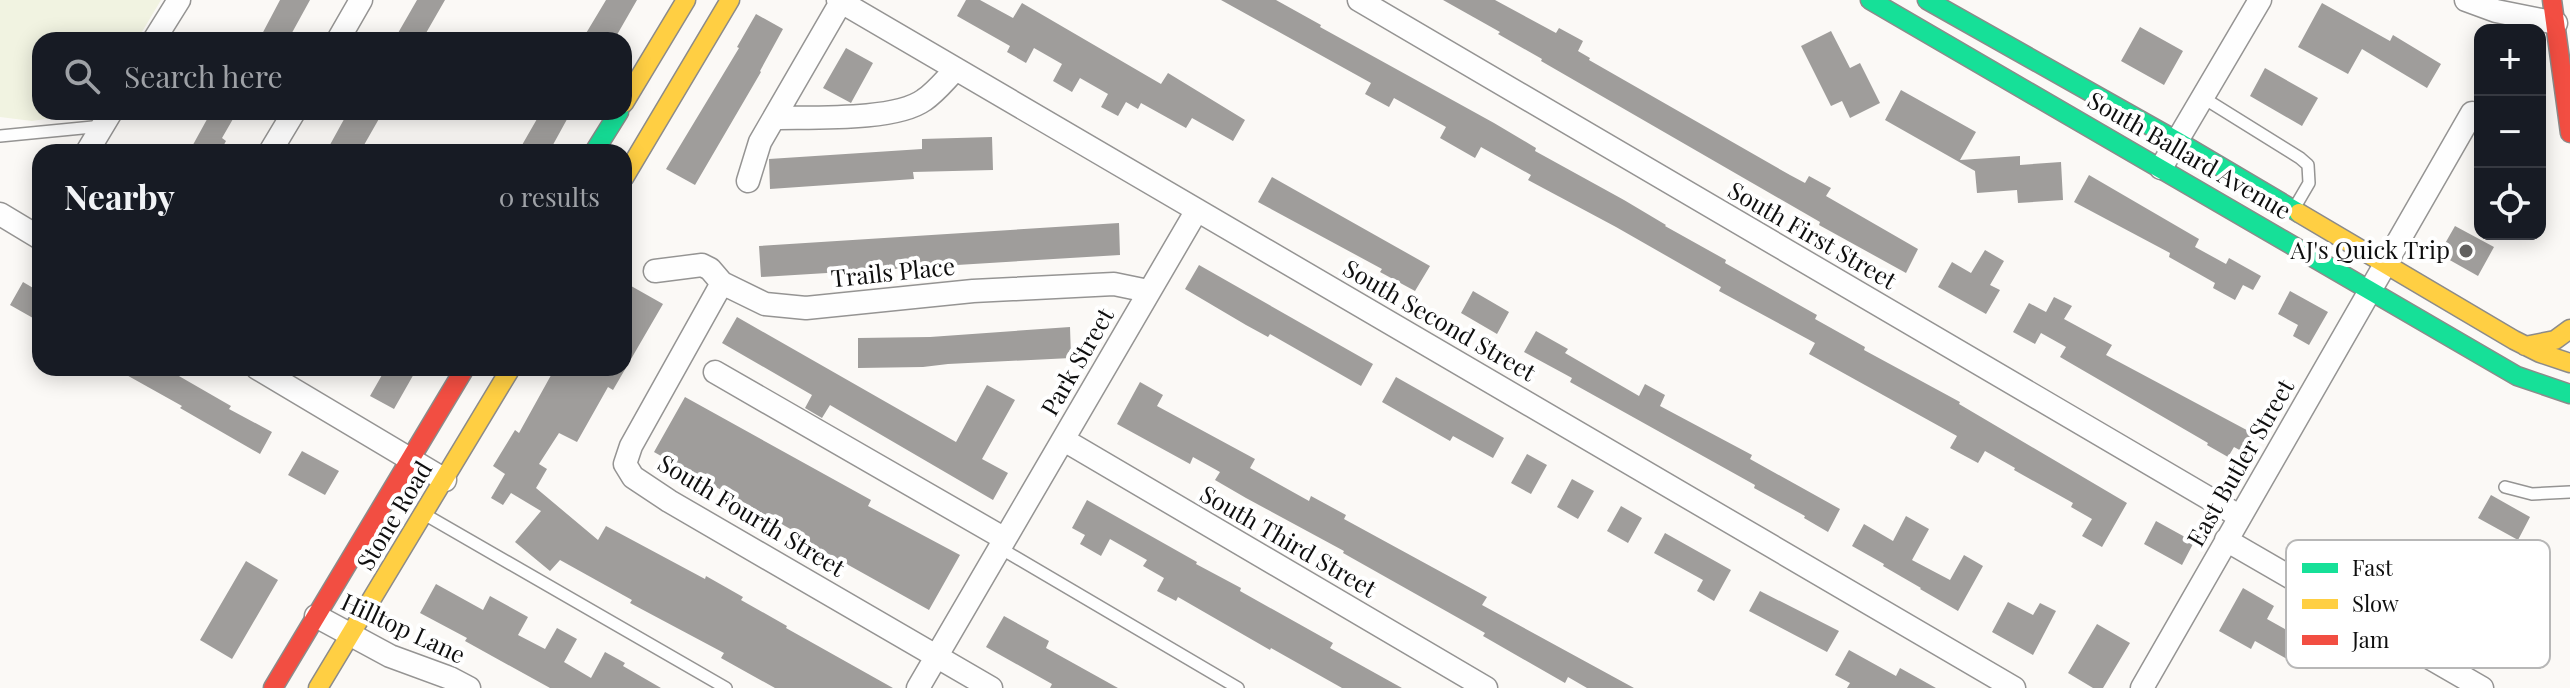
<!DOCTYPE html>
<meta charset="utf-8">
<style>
body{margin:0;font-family:"Playfair Display",serif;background:#20242c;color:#f1f3f6}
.controls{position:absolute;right:24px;top:24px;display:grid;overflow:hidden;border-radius:16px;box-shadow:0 4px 20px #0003}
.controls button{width:72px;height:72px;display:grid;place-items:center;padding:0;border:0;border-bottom:2px solid #363941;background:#171b24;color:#f1f3f6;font:40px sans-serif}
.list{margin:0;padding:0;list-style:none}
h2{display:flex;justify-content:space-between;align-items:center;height:104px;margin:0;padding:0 32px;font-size:34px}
h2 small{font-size:26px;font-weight:400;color:#9ea1a6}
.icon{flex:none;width:44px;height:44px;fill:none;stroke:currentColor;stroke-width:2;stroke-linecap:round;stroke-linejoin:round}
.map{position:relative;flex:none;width:2570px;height:688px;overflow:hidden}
.search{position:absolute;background:#171b24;box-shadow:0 4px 20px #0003;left:32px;top:32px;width:600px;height:88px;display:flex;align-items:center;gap:20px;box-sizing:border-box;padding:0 28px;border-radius:24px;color:#9ea1a6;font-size:30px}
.panel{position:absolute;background:#171b24;box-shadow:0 4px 20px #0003;left:32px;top:144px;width:600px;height:232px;border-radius:24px}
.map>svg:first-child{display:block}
</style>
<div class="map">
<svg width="2570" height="688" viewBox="0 0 2570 688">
<rect width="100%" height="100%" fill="#fbf9f6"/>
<path fill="#f1f3e1" d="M0,0H161L137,40H40V112H89L32,121L0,117Z"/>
<path fill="#9f9d9b" d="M280,0H310L288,40H269L261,36Z
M417,0H445L422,40H394Z
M606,0H637L614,40H582Z
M966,0H980L1013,18L1022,3L1161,84L1168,73L1245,120L1233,141L1192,118L1186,128L1141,103L1138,109L1126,102L1118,116L1101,107L1108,94L1080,78L1072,92L1053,81L1062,64L1034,48L1026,63L1007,52L1010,46L957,16Z
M1221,0H1276L1321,25L1320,27L1494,123L1536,148L1535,151L1624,200L1666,225L1665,226L1726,260L1725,263L1817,315L1815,319L1865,347L1864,350L1960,402L1959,404L2127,503L2102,547L2082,536L2092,519L2071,507L2073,503L2014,470L2015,468L1985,451L1978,463L1950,448L1957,436L1809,354L1815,343L1719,291L1721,287L1616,227L1528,180L1531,175L1481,147L1475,158L1440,138L1446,127L1394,98L1389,107L1365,94L1371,83Z
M1443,0H1495L1556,33L1559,28L1583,41L1578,51L1590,58L1589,60L1790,175L1805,183L1809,176L1831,188L1826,196L1918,249L1906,273L1819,225L1820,222L1541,61L1542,59L1498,34L1500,32Z
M2322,3L2390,41L2393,35L2441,64L2427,88L2362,49L2348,74L2298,47Z
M756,14L783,29L760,71L761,72L695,185L666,169L739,48L737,47Z
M2140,27L2183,51L2164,85L2121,61Z
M1831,31L1850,68L1860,63L1880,103L1850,118L1842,101L1831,106L1801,46Z
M846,48L873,63L851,103L823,88Z
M2265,68L2318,98L2302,126L2250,96Z
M1901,90L1976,132L1960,160L2020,156V165L2061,162L2063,200L2018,203L2017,190L1977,193L1975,171L1885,120Z
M211,112H237L222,138L226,141L220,152H189Z
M348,112H370L380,117L360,152H326Z
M541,112H571L549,152H518Z
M992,137L993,170L913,172L914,179L770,189L769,159L922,149V139Z
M2089,175L2199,239L2195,247L2226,264L2229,258L2261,276L2253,290L2243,285L2235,300L2213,288L2215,283L2169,257L2170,253L2074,202Z
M1272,177L1430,266L1415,291L1380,272L1382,269L1258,202Z
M1119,223L1120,255L761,277L759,246Z
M2455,226L2494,247L2478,276L2439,254Z
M1985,250L2004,261L1990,285L2000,290L1986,314L1938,287L1952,262L1971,273Z
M1199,265L1373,364L1361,386L1270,334L1268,337L1246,325L1185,289Z
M23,282L40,292V322L10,305Z
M624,282L663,304L613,390L608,387L577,442L559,433L539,464L547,469L536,488L598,540L606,526L705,579L706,576L743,597L741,600L787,626L786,628L893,688H775L721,658L724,653L630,603L632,600L560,560L550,571L515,542L541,511L511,493L503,505L491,498L505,474L493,466L515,430L519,433L555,368H624Z
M1473,291L1509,312L1497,334L1461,313Z
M2290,291L2328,312L2309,345L2293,336L2298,325L2278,314Z
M2054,297L2072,306L2064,319L2112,345L2106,355L2256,435L2245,453L2234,447L2228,457L2207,445L2208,443L2060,357L2066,347L2041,333L2035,344L2013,332L2029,303L2046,312Z
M737,317L956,442L987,385L1015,400L982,459L1008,473L993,500L830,405L822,418L805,408L812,395L722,343Z
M1070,327L1071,358L948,364L923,367L858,368V338L930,337Z
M1536,331L1568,349L1565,353L1639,396L1645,384L1665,395L1660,406L1752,455L1750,459L1840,509L1828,532L1804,518L1805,516L1754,488L1755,485L1570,382L1572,378L1524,352Z
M114,368H165L231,406L229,409L272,432L260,454L180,408L182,406Z
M386,368H407L415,372L394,409L370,396Z
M1396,377L1504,438L1493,458L1453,436L1450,441L1382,402Z
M1140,382L1163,395L1157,406L1255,459L1250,468L1309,501L1311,496L1346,515L1344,519L1487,597L1482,605L1634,688H1587L1568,677L1565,683L1483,636L1485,633L1343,553L1344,551L1246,498L1215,480L1220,472L1193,457L1190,464L1117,424Z
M685,397L871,500L868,506L960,555L929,610L800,538L801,535L654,452Z
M302,451L339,471L325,495L288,475Z
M1527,454L1547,465L1531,494L1511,483Z
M1572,479L1594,491L1578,519L1557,507Z
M2491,495L2530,517L2518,540L2478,518Z
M1087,500L1197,562L1196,564L1241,588L1240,591L1333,643L1330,648L1402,688H1342L1271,648L1270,650L1178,597L1176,601L1157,591L1164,578L1143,566L1147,560L1110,539L1101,556L1080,544L1085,535L1072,528Z
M1621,506L1642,518L1628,543L1607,531Z
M1906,516L1929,529L1912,560L1950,580L1964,555L1983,566L1958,611L1920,589L1921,588L1883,566L1884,564L1852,546L1864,524L1893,541Z
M2156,521L2194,542L2182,565L2144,544Z
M1665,533L1731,570L1714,601L1697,591L1703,580L1654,553Z
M246,561L278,580L232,659L200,640Z
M436,584L483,610L490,596L528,617L518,635L545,649L557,628L577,639L564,662L591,678L605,652L625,663L623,666L661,688H550L465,641L467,638L420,613Z
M2243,588L2274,606L2267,619L2299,637L2287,659L2255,641L2251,649L2219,631Z
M1760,591L1839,631L1827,652L1749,611Z
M2008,602L2033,615L2040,603L2056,611L2033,655L1992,632Z
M1004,616L1049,641L1046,648L1118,688H1050L1052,684L986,647Z
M2097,624L2130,643L2103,688H2093L2068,673Z
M1849,650L1896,676L1900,668L1936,688H1847L1850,683L1835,675Z"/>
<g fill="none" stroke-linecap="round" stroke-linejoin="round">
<g stroke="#959493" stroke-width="14">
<path id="lane" d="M2202,97L2300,158L2308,165L2309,183L2295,207
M0,136L103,126
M2505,487L2532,494L2570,492
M424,514L726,688
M1000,548L1238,688"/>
</g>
<g stroke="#959493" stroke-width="25">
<path id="street" d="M838,0L2014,688
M1359,0L2239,516
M2466,0L2496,11L2556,23
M154,40L179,0
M338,40L361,0
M775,118C812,117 895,121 924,100C936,92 946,79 956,69
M87,152L111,112
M270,152L294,112
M2161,168L2260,0
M748,181L760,142L841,2
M0,214L40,238
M655,271L702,265L710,269L722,283L765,304L806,308L973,291L1114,284L1148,291
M722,283L631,446L625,464L633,477L669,501L991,688
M257,368L445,480
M715,372L1005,539
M1064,440L1486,688
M2226,540L2482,688
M316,616L390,656L450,678L469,688
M918,688L1197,210
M2142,688L2472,113"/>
</g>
<g stroke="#8c8b8a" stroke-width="21">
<path id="fast" d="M1870,0L2517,376L2570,394
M1927,0L2177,141L2299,213
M594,152L619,112"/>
</g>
<g stroke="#8c8b8a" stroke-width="21">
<path id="slow" d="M624,103L686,0
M624,178L730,0
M2299,213L2514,340L2540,353L2570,363
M2525,346L2555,340L2570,329
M318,688L511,368"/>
</g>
<g stroke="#8c8b8a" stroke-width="21">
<path id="jam" d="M2552,0L2570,133
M273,688L465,368"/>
</g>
<use href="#lane" stroke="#fefefe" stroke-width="11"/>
<use href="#street" stroke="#fefefe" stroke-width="22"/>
<use href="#fast" stroke="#16e098" stroke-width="18"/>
<use href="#slow" stroke="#ffcf43" stroke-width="18"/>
<use href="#jam" stroke="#f24e42" stroke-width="18"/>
</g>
<circle fill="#626160" stroke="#fff" stroke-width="3" cx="2466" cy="251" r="8"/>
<g text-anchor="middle" stroke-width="8" stroke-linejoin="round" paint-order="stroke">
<g font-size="24" fill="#0f0f0f" stroke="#fff">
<text transform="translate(2189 156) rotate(30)" y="8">South Ballard Avenue</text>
<text transform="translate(1812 236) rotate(30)" y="8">South First Street</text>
<text transform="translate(893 273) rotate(-6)" y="8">Trails Place</text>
<text transform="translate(1439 321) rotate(30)" y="8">South Second Street</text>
<text transform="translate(1078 362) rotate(-60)" y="8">Park Street</text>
<text transform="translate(2241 463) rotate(-60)" y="8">East Butler Street</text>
<text transform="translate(395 516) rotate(-59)" y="8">Stone Road</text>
<text transform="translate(751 516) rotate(31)" y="8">South Fourth Street</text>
<text transform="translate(1288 542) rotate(30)" y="8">South Third Street</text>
<text transform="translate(403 629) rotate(25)" y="8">Hilltop Lane</text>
</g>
<g font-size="24" fill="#0f0f0f" stroke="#fff" text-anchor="end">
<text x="2450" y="259">AJ's Quick Trip</text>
</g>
</g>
<rect x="2286" y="540" width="264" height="128" rx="12" fill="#fff" stroke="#b7b7b7" stroke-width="2"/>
<rect x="2302" y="563" width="36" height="10" fill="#16e098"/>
<rect x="2302" y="599" width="36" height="10" fill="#ffcf43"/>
<rect x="2302" y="635" width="36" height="10" fill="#f24e42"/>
<g font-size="22" fill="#0f0f0f">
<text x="2352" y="576">Fast</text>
<text x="2352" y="612">Slow</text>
<text x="2352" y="648">Jam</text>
</g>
</svg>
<div class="controls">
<button>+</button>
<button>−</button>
<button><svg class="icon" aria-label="locate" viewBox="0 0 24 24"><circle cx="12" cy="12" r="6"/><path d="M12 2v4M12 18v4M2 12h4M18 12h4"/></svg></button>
</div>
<div class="search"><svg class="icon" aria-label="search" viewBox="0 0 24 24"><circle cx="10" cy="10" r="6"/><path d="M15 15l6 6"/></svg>Search here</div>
<section class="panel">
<h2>Nearby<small>0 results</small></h2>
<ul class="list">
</ul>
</section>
</div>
